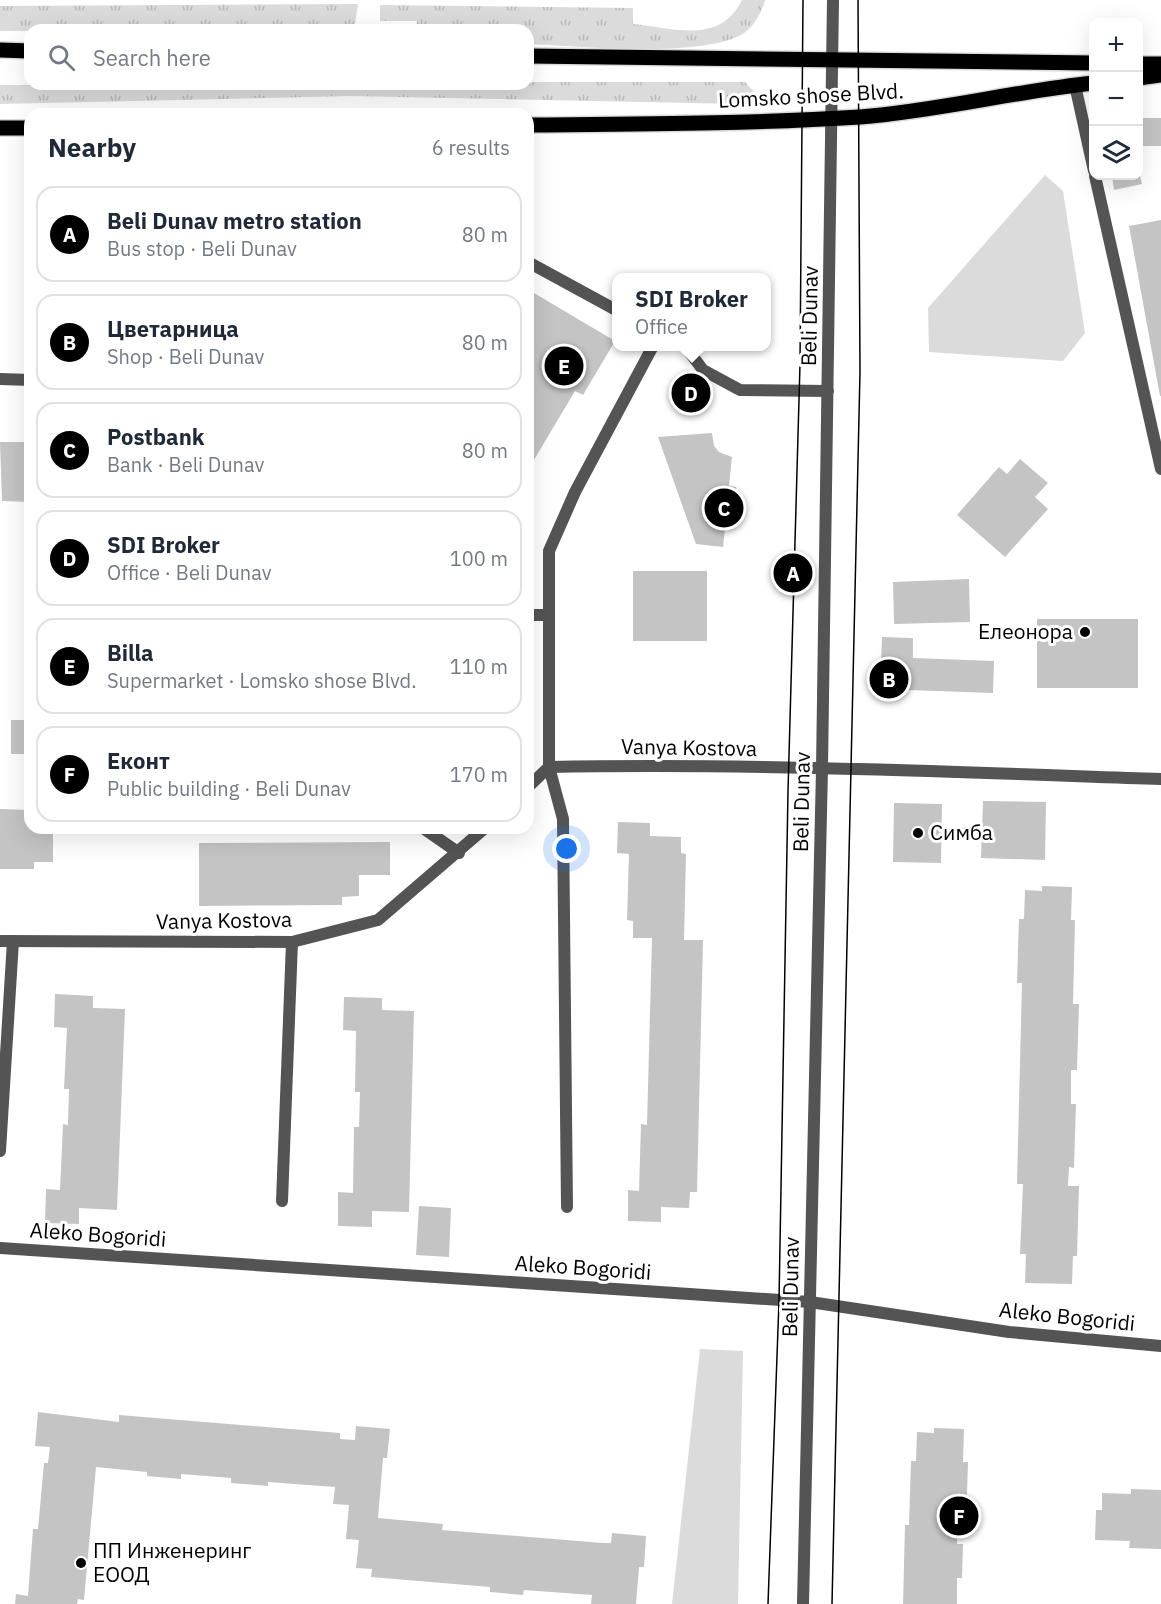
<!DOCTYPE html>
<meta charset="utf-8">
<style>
body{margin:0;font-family:"IBM Plex Sans",sans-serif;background:#f2f2f3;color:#1f2937}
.controls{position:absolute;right:18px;top:18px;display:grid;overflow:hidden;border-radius:12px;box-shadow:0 6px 24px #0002}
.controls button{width:54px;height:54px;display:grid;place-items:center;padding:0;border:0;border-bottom:2px solid #e0e1e3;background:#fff;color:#1f2937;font:30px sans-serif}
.you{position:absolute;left:567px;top:849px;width:21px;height:21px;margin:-15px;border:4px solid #fff;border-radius:50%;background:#1a73e8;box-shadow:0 0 0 9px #1a73e833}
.badge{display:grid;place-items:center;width:39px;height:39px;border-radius:50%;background:#000;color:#fff;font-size:20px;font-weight:700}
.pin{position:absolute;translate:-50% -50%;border:3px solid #fff;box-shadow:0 2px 6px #0006}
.popup{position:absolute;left:612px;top:273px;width:159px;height:78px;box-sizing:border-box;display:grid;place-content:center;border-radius:12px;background:#fff;filter:drop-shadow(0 2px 4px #0005);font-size:20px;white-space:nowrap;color:#747a83}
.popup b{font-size:22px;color:#1f2937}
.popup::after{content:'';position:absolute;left:50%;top:100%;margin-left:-12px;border:12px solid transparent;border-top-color:#fff}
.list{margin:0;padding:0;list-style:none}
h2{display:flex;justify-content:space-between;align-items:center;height:78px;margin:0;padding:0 24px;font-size:26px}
h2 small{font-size:20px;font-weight:400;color:#747a83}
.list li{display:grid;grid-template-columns:39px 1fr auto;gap:18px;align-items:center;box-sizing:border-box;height:96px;margin:0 12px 12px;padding:0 12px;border:2px solid #e0e1e3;border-radius:18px}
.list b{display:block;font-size:22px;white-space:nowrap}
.list p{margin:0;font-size:20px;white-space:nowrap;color:#747a83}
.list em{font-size:20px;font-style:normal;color:#747a83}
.icon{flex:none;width:33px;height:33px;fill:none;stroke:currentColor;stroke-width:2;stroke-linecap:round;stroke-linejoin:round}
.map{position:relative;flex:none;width:1161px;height:1604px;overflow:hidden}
.search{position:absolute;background:#fff;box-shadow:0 6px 24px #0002;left:24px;top:24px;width:510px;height:66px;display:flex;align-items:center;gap:15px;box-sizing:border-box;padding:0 21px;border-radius:18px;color:#747a83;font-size:22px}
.panel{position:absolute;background:#fff;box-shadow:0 6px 24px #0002;left:24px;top:108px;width:510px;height:726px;border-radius:18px}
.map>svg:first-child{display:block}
</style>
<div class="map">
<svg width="1161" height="1604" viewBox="0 0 1161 1604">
<defs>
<pattern id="grass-tufts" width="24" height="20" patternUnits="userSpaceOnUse" patternTransform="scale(1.5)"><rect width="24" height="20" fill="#dbdbdb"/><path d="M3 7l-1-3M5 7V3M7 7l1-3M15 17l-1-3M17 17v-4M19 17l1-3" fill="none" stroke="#bababa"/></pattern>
</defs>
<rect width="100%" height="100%" fill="#fff"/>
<path fill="url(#grass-tufts)" d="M742,0H765C761,14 752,30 739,36C691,58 582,46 528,44V30H416L417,21H380V5L633,8V24C674,28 720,45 742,0Z
M358,4L354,30L0,31V6Z
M528,82H745L756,94L752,100L739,104L350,96L0,104V85L528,84Z"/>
<path fill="#dbdbdb" d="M1045,175L1063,191L1085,333L1063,361L929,352L928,308Z
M700,1349L743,1351L738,1604H672Z"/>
<path fill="#c4c4c4" d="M1138,118H1161V146H1138Z
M1112,176H1140L1142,184L1114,190Z
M1161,220V396H1160L1129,226Z
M534,293L615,341L583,395L575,391L528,470V303Z
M681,377L709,394L700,409L673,392Z
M712,433L714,446L719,452L732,457L729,486L736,487L732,530L725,529L723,547L696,544L658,437Z
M0,442H30V502L2,501Z
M1020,459L1048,483L1035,497L1048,509L1005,557L957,515L999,467L1007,474Z
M633,571H707V641H633Z
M969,579L970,622L894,624L893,582Z
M1037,619H1138V688H1037Z
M882,637L913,638V658L994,661L993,693L880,689Z
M11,720H30V754H11Z
M983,801L1046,802L1045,860L981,858Z
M894,803L942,804L941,863L893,862Z
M0,809L30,810V828H64V834L53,833V862H34V869H0Z
M618,822L650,823V836L681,837V853L686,854L684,940H703L697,1192H690L689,1208L661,1207V1222L628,1221V1190L639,1191L641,1124L647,1125L652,938H633V921L627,920L629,854L617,853Z
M390,842V875H359V896L342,897V905L199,906V843Z
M1042,886L1072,887L1071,920H1075L1073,1004H1079L1077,1070H1071V1104H1076L1074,1168L1069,1167L1068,1186H1079L1077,1256H1073L1072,1284L1025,1283L1026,1254H1020L1023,1184H1017L1022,983H1017L1019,919H1024L1025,890L1042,891Z
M55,994L93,996V1008L125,1009L117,1210L79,1208V1224L45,1223L46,1189L60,1190L63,1124L68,1125L69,1089H64L67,1028L54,1027Z
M344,997L382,998V1010L414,1011L409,1212L372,1211V1227L338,1226V1192L353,1193L354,1127H359L360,1092H355L356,1031L343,1030Z
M419,1206L451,1208L449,1257L416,1255Z
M38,1412L119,1422V1415L340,1433V1439L355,1440L356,1426L390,1429L387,1458H383L378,1518L443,1524L442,1530L603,1543H611L612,1533L646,1536L644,1567H639L636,1604H591L592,1595L524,1590L523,1595L490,1592V1587L371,1577L372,1569L356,1568L359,1540L346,1539L349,1505L333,1504L335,1487L268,1482V1486L231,1483V1478L181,1474V1479L147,1476V1472L96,1467L84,1600L78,1599L77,1604H15L16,1594L28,1596L33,1529H38L44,1463H48L50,1447L35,1446Z
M934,1428L964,1429L963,1462H968L966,1526H957V1544H963L962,1578H957V1604H903L905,1525H909L911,1461H916L917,1432L934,1433Z
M1131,1489L1161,1490V1549L1129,1548L1130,1541L1095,1540L1096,1510H1102V1493L1131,1494Z"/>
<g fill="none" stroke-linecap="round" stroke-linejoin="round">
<g stroke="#dbdbdb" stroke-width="18">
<path id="primary" d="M0,50L30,51
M528,56L1094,63
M1138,64H1161
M1138,78L1161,75
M528,125C639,124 749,124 860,117C938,111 1015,91 1094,83
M0,128H30"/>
</g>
<path stroke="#545454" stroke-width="12" d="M528,262L616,310
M685,346L703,370L740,390L828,391
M528,615H549
M423,828L459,853
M0,1151L13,941
M282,1201L292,942
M567,1207L563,819L549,767V551L575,492L653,346"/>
<path stroke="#545454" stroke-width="12" d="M1075,85L1094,171
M1095,176L1161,469
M0,379L30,380
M528,787L549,767C753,763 957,772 1161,779
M0,941L292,942L378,920L485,828
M0,1248L810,1302L1009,1332L1161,1346"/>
<path stroke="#545454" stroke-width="12" d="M803,1604L822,769L833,0"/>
<use href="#primary" stroke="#000" stroke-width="15"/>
<path stroke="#000" stroke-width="1.5" d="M768,1604L779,1301L788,791L800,364L803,0
M832,1604L860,372L858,0"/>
</g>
<g fill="#000" stroke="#fff" stroke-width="2">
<circle cx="1085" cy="632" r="6"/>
<circle cx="918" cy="833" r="6"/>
<circle cx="81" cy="1563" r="6"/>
</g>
<g text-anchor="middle" stroke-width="6" stroke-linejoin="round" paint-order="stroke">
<g font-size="21" fill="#000" stroke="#fff">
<text transform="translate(811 96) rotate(-3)" y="7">Lomsko shose Blvd.</text>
<text transform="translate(810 316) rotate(-89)" y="7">Beli Dunav</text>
<text transform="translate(689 748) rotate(1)" y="7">Vanya Kostova</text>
<text transform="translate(802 802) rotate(-89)" y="7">Beli Dunav</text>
<text transform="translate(224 921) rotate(-1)" y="7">Vanya Kostova</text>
<text transform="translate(98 1235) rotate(4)" y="7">Aleko Bogoridi</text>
<text transform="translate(583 1268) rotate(4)" y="7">Aleko Bogoridi</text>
<text transform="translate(791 1287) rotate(-89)" y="7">Beli Dunav</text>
<text transform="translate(1067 1317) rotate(6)" y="7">Aleko Bogoridi</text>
</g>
<g font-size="21" fill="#000" stroke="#fff" text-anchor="start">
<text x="1073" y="639" text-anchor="end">Елеонора</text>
<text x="930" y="840">Симба</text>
<text x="93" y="1558">ПП Инженеринг<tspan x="93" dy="24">ЕООД</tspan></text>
</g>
</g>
</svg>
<div class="controls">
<button>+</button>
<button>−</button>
<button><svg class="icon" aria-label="layers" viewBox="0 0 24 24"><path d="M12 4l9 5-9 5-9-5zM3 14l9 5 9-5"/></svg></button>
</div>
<div class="you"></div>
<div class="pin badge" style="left:793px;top:573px">A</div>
<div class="pin badge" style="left:889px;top:679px">B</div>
<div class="pin badge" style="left:724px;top:508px">C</div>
<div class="pin badge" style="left:691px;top:393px">D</div>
<div class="popup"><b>SDI Broker</b>Office</div>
<div class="pin badge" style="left:564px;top:366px">E</div>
<div class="pin badge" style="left:959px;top:1516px">F</div>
<div class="search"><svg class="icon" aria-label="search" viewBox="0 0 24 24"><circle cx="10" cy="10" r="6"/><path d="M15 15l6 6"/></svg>Search here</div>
<section class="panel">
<h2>Nearby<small>6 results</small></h2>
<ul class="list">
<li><span class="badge">A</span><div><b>Beli Dunav metro station</b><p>Bus stop · Beli Dunav</p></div><em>80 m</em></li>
<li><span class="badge">B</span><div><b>Цветарница</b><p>Shop · Beli Dunav</p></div><em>80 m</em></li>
<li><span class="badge">C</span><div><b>Postbank</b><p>Bank · Beli Dunav</p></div><em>80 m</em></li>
<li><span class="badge">D</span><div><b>SDI Broker</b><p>Office · Beli Dunav</p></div><em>100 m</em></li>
<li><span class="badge">E</span><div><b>Billa</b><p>Supermarket · Lomsko shose Blvd.</p></div><em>110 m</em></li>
<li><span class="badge">F</span><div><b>Еконт</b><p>Public building · Beli Dunav</p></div><em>170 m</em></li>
</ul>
</section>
</div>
